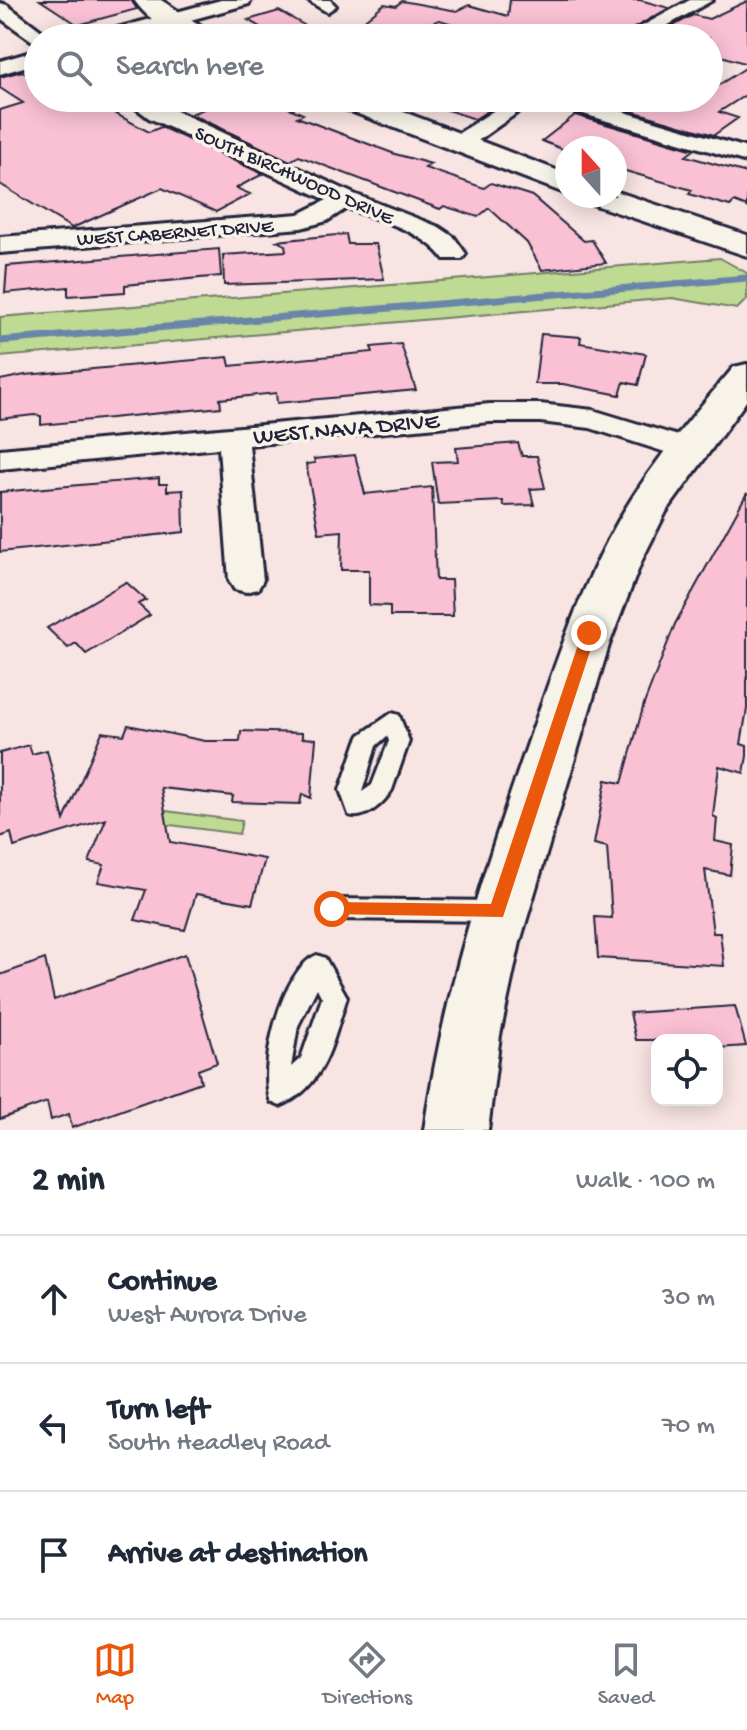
<!DOCTYPE html>
<meta charset="utf-8">
<style>
body{margin:0;font-family:"Gochi Hand",sans-serif;background:#f6f6f7;color:#1f2937}
.controls{position:absolute;right:24px;bottom:24px;display:grid;overflow:hidden;border-radius:16px;box-shadow:0 4px 20px #0003}
.controls button{width:72px;height:72px;display:grid;place-items:center;padding:0;border:0;border-bottom:2px solid #e0e1e3;background:#fff;color:#1f2937;font:40px sans-serif}
.compass{position:absolute;left:555px;top:136px;width:72px;height:72px;border-radius:50%;background:#fff;box-shadow:0 4px 20px #0003;rotate:339deg}
.stop{position:absolute;width:24px;height:24px;margin:-18px;border:6px solid #ea580c;border-radius:50%;background:#fff}
.stop.end{background:#ea580c;border-color:#fff;box-shadow:0 2px 8px #0008}
.list{margin:0;padding:0;list-style:none}
h2{display:flex;justify-content:space-between;align-items:center;height:104px;margin:0;padding:0 32px;font-size:34px}
h2 small{font-size:26px;font-weight:400;color:#747a83}
.list li{display:grid;grid-template-columns:52px 1fr auto;gap:24px;align-items:center;box-sizing:border-box;height:128px;padding:0 32px;border-top:2px solid #e0e1e3}
.list b{display:block;font-size:30px;white-space:nowrap}
.list p{margin:0;font-size:26px;white-space:nowrap;color:#747a83}
.list em{font-size:26px;font-style:normal;color:#747a83}
.icon{flex:none;width:44px;height:44px;fill:none;stroke:currentColor;stroke-width:2;stroke-linecap:round;stroke-linejoin:round}
.map{position:relative;flex:none;width:747px;height:1130px;overflow:hidden}
.search{position:absolute;background:#fff;box-shadow:0 4px 20px #0003;left:24px;right:24px;top:24px;height:88px;display:flex;align-items:center;gap:20px;box-sizing:border-box;padding:0 28px;border-radius:44px;color:#747a83;font-size:30px}
.sheet{height:488px;background:#fff}
nav{display:flex;justify-content:space-around;align-items:center;box-sizing:border-box;height:112px;border-top:2px solid #e0e1e3;background:#fff;font-size:22px;color:#747a83}
nav a{display:grid;justify-items:center;gap:4px}
nav .on{color:#ea580c}
.map>svg:first-child{display:block}
</style>
<div class="map">
<svg width="747" height="1130" viewBox="0 0 747 1130">
<rect width="100%" height="100%" fill="#f8e4e2"/>
<filter id="ink" filterUnits="userSpaceOnUse"><feTurbulence type="fractalNoise" baseFrequency=".0125" numOctaves="2"/><feDisplacementMap in="SourceGraphic" scale="16" xChannelSelector="R" yChannelSelector="G"/><feConvolveMatrix kernelMatrix="1 2 1 2 8 2 1 2 1" color-interpolation-filters="sRGB"/></filter>
<g filter="url(#ink)">
<path fill="#bfda92" stroke="#707e66" stroke-width="2" d="M720,258L747,273V299L737,309L672,298L0,357V317Z
M143,808L242,821L239,834L139,821Z"/>
<g fill="none" stroke-linecap="round" stroke-linejoin="round">
<path stroke="#6985a9" stroke-width="7" d="M0,341L747,278"/>
</g>
<path fill="#fac1d5" stroke="#22223b" stroke-width="2" d="M40,0H131L137,9L78,25Z
M510,0H640L669,8L617,38H497L440,20L380,38H343L384,4L396,6L402,1L457,11L469,5L508,16Z
M747,1V64L709,52V38H651L693,15L709,19Z
M279,11L327,38H279L248,20Z
M747,67V94L719,112L738,118L714,135L594,100L709,98V91Z
M22,71L38,80V98H68L83,107L96,103L149,132L161,127L263,174L236,188L250,194L216,212L162,188L72,228L0,184V110L23,103L0,88V77Z
M231,98H266L303,114L297,117L395,154L431,164L425,168L484,188L491,183L532,196L584,241L592,240L606,263L542,270L527,243L489,208L478,217L444,206L440,209L299,156L290,161L191,114Z
M427,98H508L475,119L426,103Z
M575,115L694,150L686,156L747,173V207L734,202L730,206L689,194L692,190L622,170L615,166V148H567V151L542,141Z
M346,234L348,244H376L384,279L224,285L223,255L286,251L285,245L277,241Z
M219,249L221,276L125,285V292L68,296V287L5,293L7,266Z
M541,334L581,337L580,343L646,354L638,385L624,382L620,395L563,384H535Z
M401,344L416,390L277,403L276,393L220,399L221,407L41,425V416L34,415L0,419V380L25,375L228,357L230,366L373,352L371,347Z
M518,443L522,456H537L545,488L530,489L534,505L504,506L503,501L438,504L432,462L458,461L456,448Z
M355,455L365,494L432,487L436,580H451L453,616H390V606L369,605V570H341L342,531L319,533L306,464L315,463L314,459Z
M159,478V484H167V491L183,490L184,532L0,552V492Z
M747,493V709L741,744L747,746V756L744,773L719,766L713,816L717,818L715,841L733,845L730,875L705,870L713,933H720L724,966L598,958L595,917L612,918L607,847L594,844L606,780L622,783L644,704L675,624Z
M126,582L146,600L138,604L150,615L86,654L76,643L68,648L47,628Z
M128,725L205,741H240L241,731L302,733V738L316,739L311,798L302,794L300,804L232,802L233,796L161,788L170,842L265,859L252,904L196,894L185,930L135,920L146,890L98,882L104,865L89,862L106,819L14,847L11,833L0,837V753L29,745L32,754L47,750L64,820L102,732L124,735Z
M185,954L217,1063L198,1070L201,1082L72,1128L69,1114L51,1120L47,1102L0,1119V975L45,959L54,1000Z
M735,1006L746,1046L717,1048V1040H636L630,1013Z"/>
<g fill="none" stroke-linecap="round" stroke-linejoin="round">
<g stroke="#22223b" stroke-width="6">
<path id="lane" d="M392,713L399,715L409,741L392,790C384,803 365,821 349,815L340,790L357,741L360,735ZM387,736L389,741L372,785L362,792L376,746Z
M332,899L497,901L505,904L508,911L505,918L497,921L332,919L324,916L321,909L324,902Z
M317,955L325,958L347,997C333,1039 326,1087 280,1106L271,1102C257,1068 282,968 317,955ZM317,988L322,998L301,1058L291,1067L298,1026Z"/>
</g>
<g stroke="#22223b" stroke-width="6">
<path id="street" d="M221,0H251L249,4L124,38H92L95,34Z
M307,0H330L336,6L327,12Z
M690,0H713L645,38H620Z
M0,3L7,5L51,38H38V43L34,42L0,18Z
M38,50V63L0,74V61Z
M123,98H149L354,194L439,227L454,237L466,254L462,259H444C423,230 380,221 347,208L327,221L301,228L0,253V237L299,214L327,200L149,118Z
M513,98H538L466,149H450L447,144L450,139Z
M543,98H577L747,148V162L546,103Z
M490,404H540L593,410L698,442L702,449L698,456L687,459L590,428L540,422H490L249,445L263,580L258,589L246,592L234,589L229,580L219,448L0,469V449Z"/>
</g>
<g stroke="#22223b" stroke-width="6">
<path id="secondary" d="M134,0H161L220,38C186,38 155,30 134,0Z
M328,98H367L567,174V194L332,104Z
M615,191L747,235V256L589,203L584,196H615Z
M747,364V400L666,512L642,560L609,645L520,942L500,1035L488,1130H424C443,995 484,868 529,740C556,662 582,582 624,511C655,459 695,413 734,367Z"/>
</g>
<use href="#lane" fill="#f7f3e8" fill-rule="evenodd"/>
<use href="#street" fill="#f7f3e8" fill-rule="evenodd"/>
<use href="#secondary" fill="#f7f3e8" fill-rule="evenodd"/>
</g>
</g>
<path fill="#ea580c" d="M589,628L596,633L503,917L326,914L324,909L332,902L491,904L582,633Z"/>
<g text-anchor="middle" stroke-width="7" stroke-linejoin="round" paint-order="stroke">
<g font-size="20" fill="#22223b" stroke="#f7f3e8">
<text transform="translate(295 174) rotate(24)" y="7">SOUTH BIRCHWOOD DRIVE</text>
<text transform="translate(175 231) rotate(-4)" y="7">WEST CABERNET DRIVE</text>
</g>
<g font-size="24" fill="#22223b" stroke="#f7f3e8">
<text transform="translate(346 427) rotate(-5)" y="8">WEST NAVA DRIVE</text>
</g>
</g>
</svg>
<div class="controls">
<button><svg class="icon" aria-label="locate" viewBox="0 0 24 24"><circle cx="12" cy="12" r="6"/><path d="M12 2v4M12 18v4M2 12h4M18 12h4"/></svg></button>
</div>
<svg class="compass" viewBox="-18 -18 36 36"><path d="M0-13l5 13h-10z" fill="#e53935"/><path d="M0 13l5-13h-10z" fill="#747a83"/></svg>
<div class="stop" style="left:332px;top:909px"></div>
<div class="stop end" style="left:589px;top:633px"></div>
<div class="search"><svg class="icon" aria-label="search" viewBox="0 0 24 24"><circle cx="10" cy="10" r="6"/><path d="M15 15l6 6"/></svg>Search here</div>
</div>
<section class="sheet">
<h2>2 min<small>Walk · 100 m</small></h2>
<ul class="list">
<li><svg class="icon" aria-label="ahead" viewBox="0 0 24 24"><path d="M12 20V5M6 11l6-6 6 6"/></svg><div><b>Continue</b><p>West Aurora Drive</p></div><em>30 m</em></li>
<li><svg class="icon" aria-label="left" viewBox="0 0 24 24"><path d="M17 20v-9H6M10 6l-5 5 5 5"/></svg><div><b>Turn left</b><p>South Headley Road</p></div><em>70 m</em></li>
<li><svg class="icon" aria-label="arrive" viewBox="0 0 24 24"><path d="M6 21V4h12l-3 4 3 4H6"/></svg><div><b>Arrive at destination</b></div></li>
</ul>
</section>
<nav>
<a class="on"><svg class="icon" aria-label="map" viewBox="0 0 24 24"><path d="M3 6l6-2 6 2 6-2v14l-6 2-6-2-6 2zM9 4v14M15 6v14"/></svg>Map</a>
<a><svg class="icon" aria-label="directions" viewBox="0 0 24 24"><path d="M12 3l9 9-9 9-9-9zM9 14v-3h6M13 9l2 2-2 2"/></svg>Directions</a>
<a><svg class="icon" aria-label="saved" viewBox="0 0 24 24"><path d="M7 4h10v16l-5-4-5 4z"/></svg>Saved</a>
</nav>
